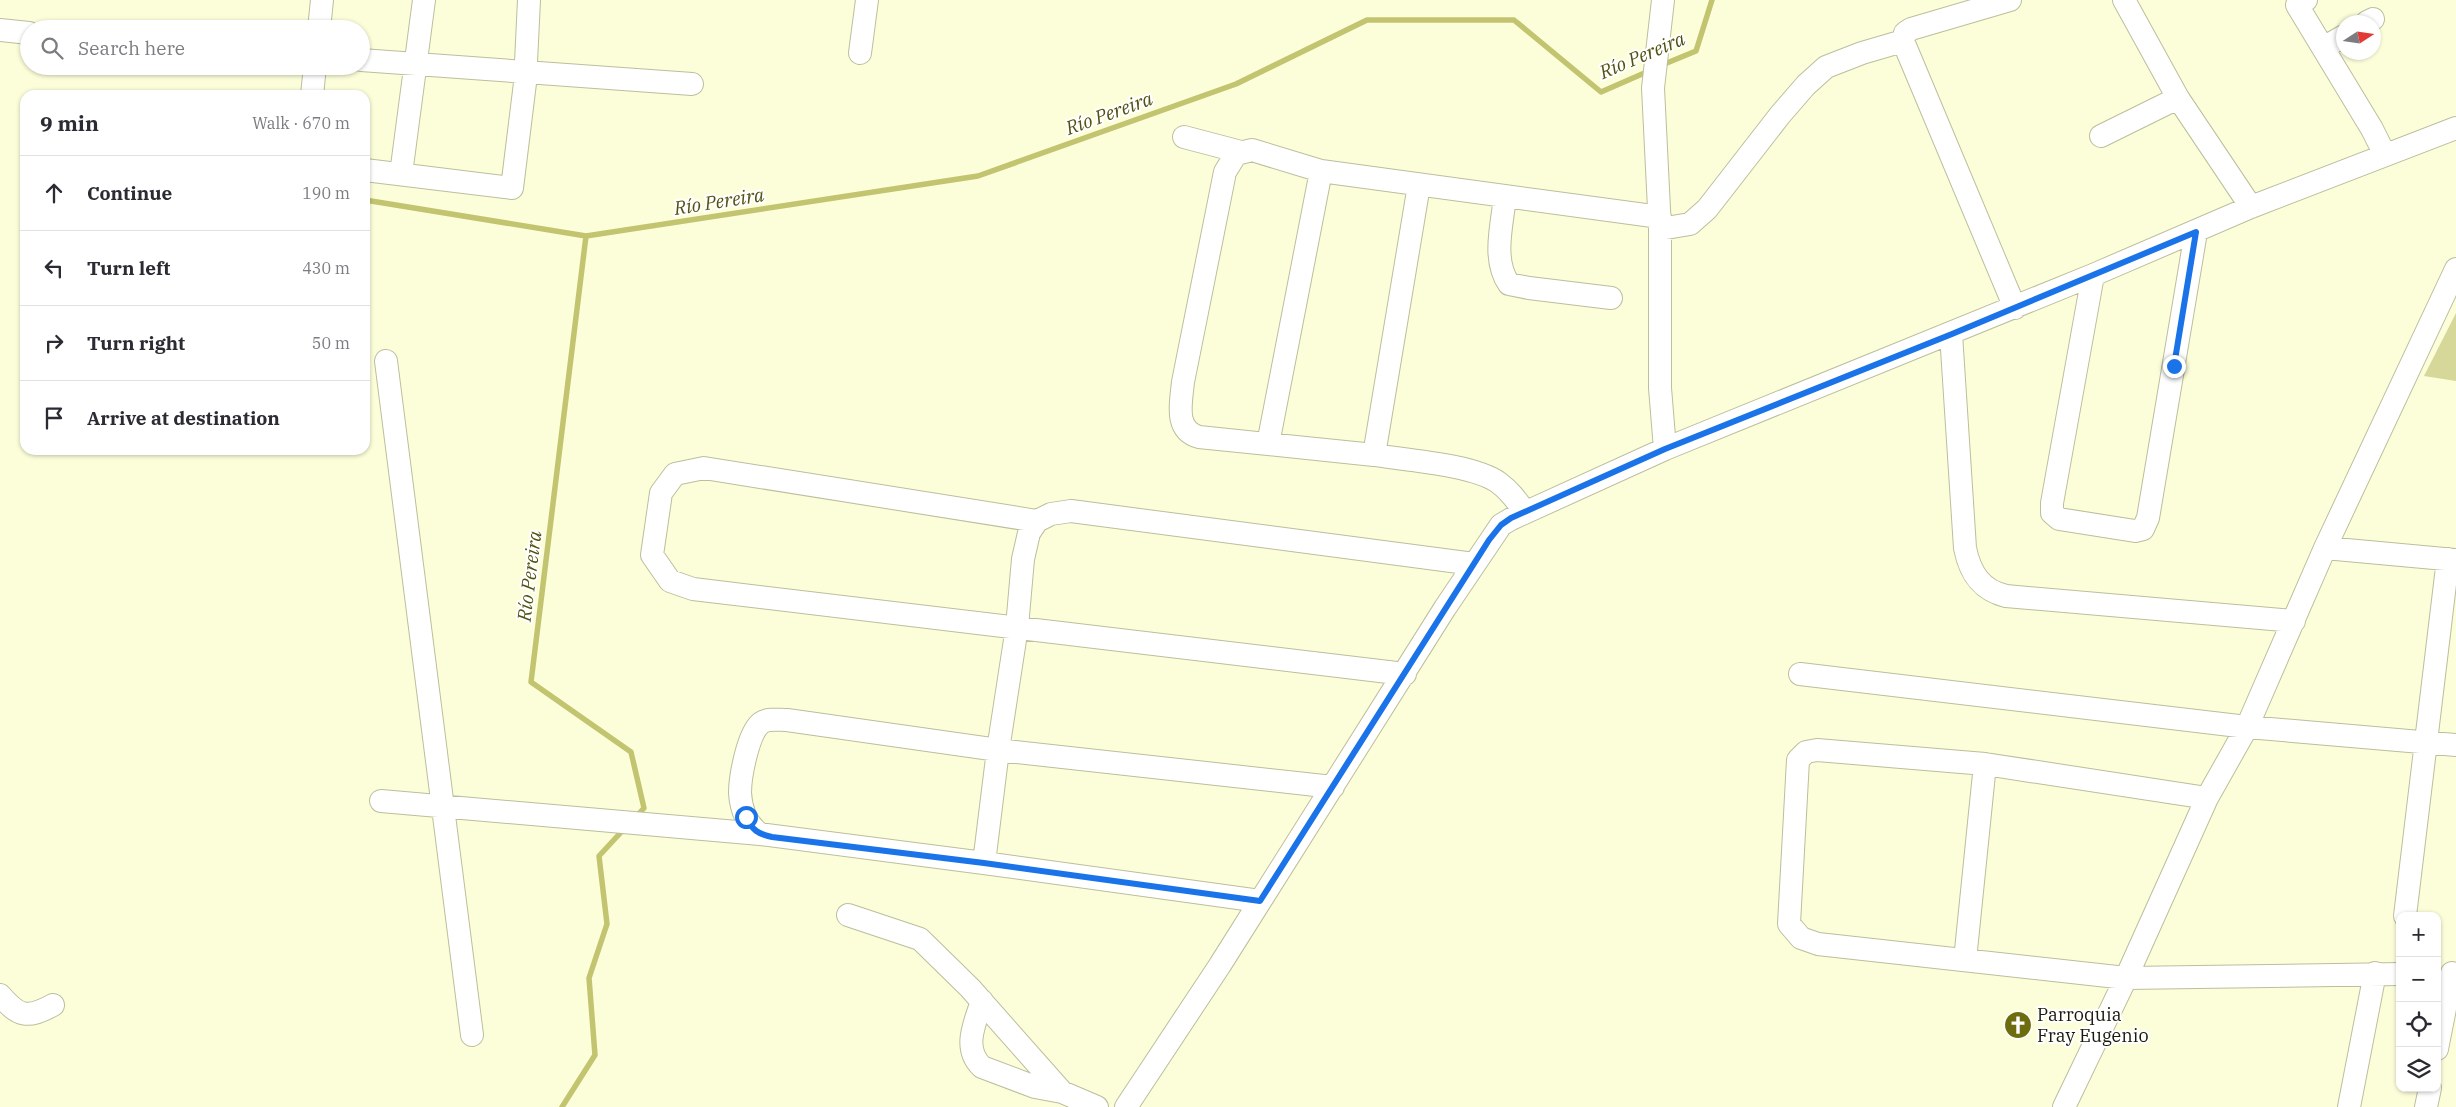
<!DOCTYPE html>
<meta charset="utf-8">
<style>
body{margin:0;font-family:"IBM Plex Serif",serif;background:#f7f7f7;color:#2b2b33}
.controls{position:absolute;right:15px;bottom:15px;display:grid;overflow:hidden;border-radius:10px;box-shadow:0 1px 4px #0004}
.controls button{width:45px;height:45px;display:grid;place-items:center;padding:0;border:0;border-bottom:1px solid #e1e1e2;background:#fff;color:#2b2b33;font:25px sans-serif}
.compass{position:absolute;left:2336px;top:15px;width:45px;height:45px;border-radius:50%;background:#fff;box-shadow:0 1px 4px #0004;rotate:78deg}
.stop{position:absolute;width:15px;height:15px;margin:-11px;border:4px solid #1a73e8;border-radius:50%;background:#fff}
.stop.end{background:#1a73e8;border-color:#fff;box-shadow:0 1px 5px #0008}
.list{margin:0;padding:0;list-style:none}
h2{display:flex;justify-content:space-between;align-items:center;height:65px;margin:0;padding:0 20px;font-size:21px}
h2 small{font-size:16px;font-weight:400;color:#7c7c81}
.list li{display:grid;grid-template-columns:32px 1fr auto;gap:15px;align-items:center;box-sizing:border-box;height:75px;padding:0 20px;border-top:1px solid #e1e1e2}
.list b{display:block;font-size:19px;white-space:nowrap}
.list em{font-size:16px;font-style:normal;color:#7c7c81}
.icon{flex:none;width:28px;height:28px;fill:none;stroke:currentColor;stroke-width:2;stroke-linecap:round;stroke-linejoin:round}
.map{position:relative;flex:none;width:2456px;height:1107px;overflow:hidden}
.search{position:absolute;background:#fff;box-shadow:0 1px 4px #0004;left:20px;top:20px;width:350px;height:55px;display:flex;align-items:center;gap:12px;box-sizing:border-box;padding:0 18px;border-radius:28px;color:#7c7c81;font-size:19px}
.panel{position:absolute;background:#fff;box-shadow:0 1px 4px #0004;left:20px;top:90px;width:350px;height:365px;border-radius:15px}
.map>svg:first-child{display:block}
</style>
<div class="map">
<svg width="2456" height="1107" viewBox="0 0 2456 1107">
<rect width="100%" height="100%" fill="#fcfeda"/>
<path fill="#d6d89a" d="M2456,313V381L2424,376Z"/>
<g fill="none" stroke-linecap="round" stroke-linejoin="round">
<path stroke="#c2c470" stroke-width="5.5" d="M1662,65L1696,51L1712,0
M365,200L586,236
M636,817L644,808L631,752L531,682L586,236L978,176L1236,84L1367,20H1514L1601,92L1649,71
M562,1107L595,1055L589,978L607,924L599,856L624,829"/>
<g stroke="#bcbe9c" stroke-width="24">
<path id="minor" d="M1663,0L1653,88L1660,229V388L1665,449
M2010,0L1911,29L1905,33L1903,41L2015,308
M2124,0L2178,98L2251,207
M2306,0L2297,5L2372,129L2385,155
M2367,22L2373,19
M319,29L322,0
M0,30L29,33
M2323,48L2344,36
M860,53L867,0
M361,60L692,84
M312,95L315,66
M2101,136L2178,98
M1184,137L1241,152
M365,170L512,188L525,83L529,0
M401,174L424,0
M1419,185L1374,455C1406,460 1475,465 1499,483C1510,491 1517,501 1525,512
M1505,197C1502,225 1492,260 1509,284L1529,288L1611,298
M1660,229L1690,224L1707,209L1780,115L1806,85L1826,67L1862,53L1903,41
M2093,275L2052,503V513L2059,519L2135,531L2143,529L2148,518L2196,232
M1951,334L1965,548C1970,573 1981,590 2006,596L2294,621
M386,361L472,1035
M1268,444L1321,171
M1374,455L1199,437C1174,430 1181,403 1183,382L1225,172L1236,154L1252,150L1321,171L1660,217
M1037,521L704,468L675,474L661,493L652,555L670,581L693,589L1405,674
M2325,548L2456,560
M1800,674L2247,727L2456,745
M2207,798L1985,764L1817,750L1806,752L1798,760L1789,924L1801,938L1818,944L2126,978L2400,974
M381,801L760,834
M984,863L760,834C747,825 741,809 740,793C740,777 748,733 761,723C768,718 779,720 787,720L998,750L1333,787
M1260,901L984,863L998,750L1017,627L1023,559L1029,533L1037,521L1051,514L1071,511L1474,564
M848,915L920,939L970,988L1062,1092L1097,1107
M2405,916L2448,559
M1965,960L1985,764
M0,995C19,1017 27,1019 53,1005
M982,1001C975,1023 962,1048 982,1067L1035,1087L1062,1092
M2437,1049L2452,973
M1126,1107L1220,965L1445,608L1501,525L1511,519L1665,449L2093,275L2251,207L2456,128
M2064,1107L2126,978L2207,798L2247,727L2325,548L2456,269
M2349,1107L2375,973
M2426,1107L2430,1088"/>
</g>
<use href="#minor" stroke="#fff" stroke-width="22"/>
</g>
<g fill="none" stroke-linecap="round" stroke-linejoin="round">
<path stroke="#1a73e8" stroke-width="6" d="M746,817C752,830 758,834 772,837L984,863L1260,901L1489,540L1501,525L1511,518L1665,449L1952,334L2196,232L2174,366"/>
</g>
<defs>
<g id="church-disc" transform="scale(1.4375)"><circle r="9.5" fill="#6d6d0f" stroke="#fff"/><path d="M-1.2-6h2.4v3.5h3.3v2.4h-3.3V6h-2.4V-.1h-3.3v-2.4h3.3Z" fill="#fff"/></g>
</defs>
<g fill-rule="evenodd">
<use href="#church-disc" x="2018" y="1025"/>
</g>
<g text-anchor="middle" stroke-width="4" stroke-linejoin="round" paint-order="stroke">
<g font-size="18" fill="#19190d" stroke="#fff" text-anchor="start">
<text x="2037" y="1021">Parroquia<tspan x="2037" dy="21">Fray Eugenio</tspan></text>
</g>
<g font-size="19" font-style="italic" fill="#515112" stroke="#fff">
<text transform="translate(1642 55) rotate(-23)" y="7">Río Pereira</text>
<text transform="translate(1109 113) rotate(-20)" y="7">Río Pereira</text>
<text transform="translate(719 201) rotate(-9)" y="7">Río Pereira</text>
<text transform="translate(529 576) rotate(-83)" y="7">Río Pereira</text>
</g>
</g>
</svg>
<div class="controls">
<button>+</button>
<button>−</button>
<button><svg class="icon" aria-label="locate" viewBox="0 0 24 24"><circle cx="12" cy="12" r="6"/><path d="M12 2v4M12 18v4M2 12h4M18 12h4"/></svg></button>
<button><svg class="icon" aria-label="layers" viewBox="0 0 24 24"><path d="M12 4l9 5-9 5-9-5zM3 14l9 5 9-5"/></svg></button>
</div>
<svg class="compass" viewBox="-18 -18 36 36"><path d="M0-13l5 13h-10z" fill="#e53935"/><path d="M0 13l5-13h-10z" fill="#7c7c81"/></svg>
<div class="stop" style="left:746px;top:817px"></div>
<div class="stop end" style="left:2174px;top:366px"></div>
<div class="search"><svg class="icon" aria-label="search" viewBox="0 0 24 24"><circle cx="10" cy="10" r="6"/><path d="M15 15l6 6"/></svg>Search here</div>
<section class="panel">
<h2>9 min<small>Walk · 670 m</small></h2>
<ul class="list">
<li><svg class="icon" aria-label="ahead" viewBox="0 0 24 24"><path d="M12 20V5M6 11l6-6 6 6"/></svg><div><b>Continue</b></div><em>190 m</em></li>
<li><svg class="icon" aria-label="left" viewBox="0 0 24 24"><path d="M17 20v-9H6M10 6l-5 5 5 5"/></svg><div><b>Turn left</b></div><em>430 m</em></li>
<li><svg class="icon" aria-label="right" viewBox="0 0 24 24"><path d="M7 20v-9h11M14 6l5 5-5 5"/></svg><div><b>Turn right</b></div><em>50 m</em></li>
<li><svg class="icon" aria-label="arrive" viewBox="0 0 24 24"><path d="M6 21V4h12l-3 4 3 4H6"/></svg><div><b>Arrive at destination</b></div></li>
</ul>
</section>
</div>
